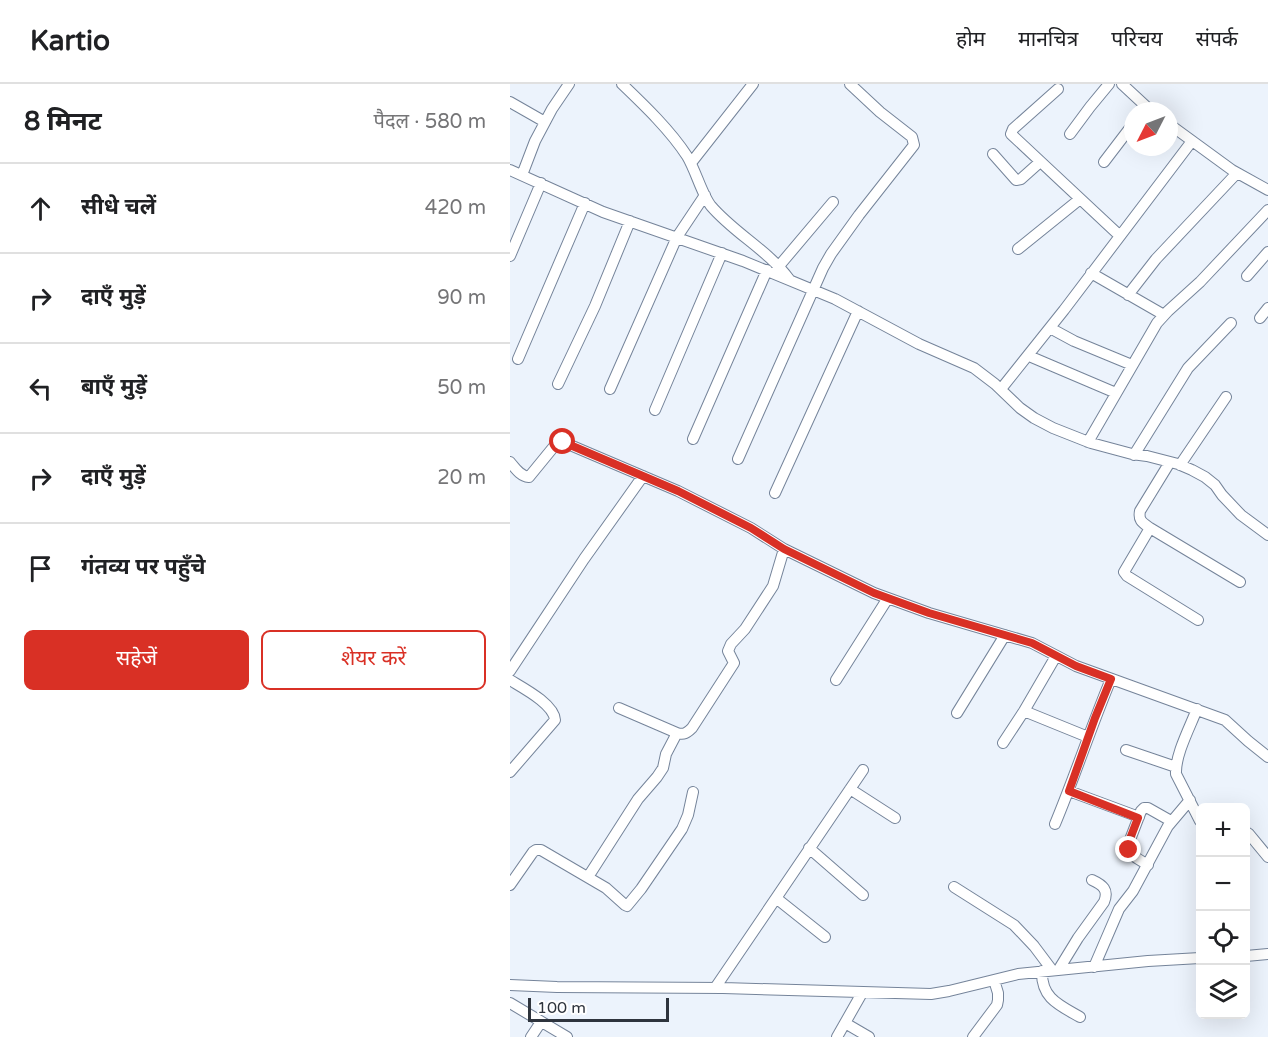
<!DOCTYPE html>
<html lang="hi">
<meta charset="utf-8">
<style>
body{margin:0;font-family:"Varela Round","Noto Sans Devanagari",sans-serif;background:#f2f2f2;color:#202124}
.controls{position:absolute;right:18px;bottom:18px;display:grid;overflow:hidden;border-radius:9px;box-shadow:0 6px 24px #0002}
.controls button{width:54px;height:54px;display:grid;place-items:center;padding:0;border:0;border-bottom:2px solid #e0e0e0;background:#fff;color:#202124;font:30px sans-serif}
.compass{position:absolute;left:614px;top:18px;width:54px;height:54px;border-radius:50%;background:#fff;box-shadow:0 6px 24px #0002;rotate:228deg}
.scale{position:absolute;left:18px;bottom:15px;width:141px;box-sizing:border-box;padding-left:6px;border:3px solid #2e343d;border-top:0;font-size:16px;line-height:21px;white-space:nowrap;color:#2e343d;-webkit-text-stroke:4px #fff;paint-order:stroke}
.stop{position:absolute;width:18px;height:18px;margin:-14px;border:4px solid #d93025;border-radius:50%;background:#fff}
.stop.end{background:#d93025;border-color:#fff;box-shadow:0 2px 6px #0008}
.list{margin:0;padding:0;list-style:none}
h2{display:flex;justify-content:space-between;align-items:center;height:78px;margin:0;padding:0 24px;font-size:26px}
h2 small{font-size:20px;font-weight:400;color:#757577}
.list li{display:grid;grid-template-columns:39px 1fr auto;gap:18px;align-items:center;box-sizing:border-box;height:90px;padding:0 24px;border-top:2px solid #e0e0e0}
.list b{display:block;font-size:22px;white-space:nowrap}
.list em{font-size:20px;font-style:normal;color:#757577}
.actions{display:flex;gap:12px;padding:18px 24px}
.actions a{flex:1;padding:14px 0;border:2px solid #d93025;border-radius:9px;text-align:center;font-size:21px;color:#d93025}
.actions .main{background:#d93025;color:#fff}
.icon{flex:none;width:33px;height:33px;fill:none;stroke:currentColor;stroke-width:2;stroke-linecap:round;stroke-linejoin:round}
.map{position:relative;flex:none;width:758px;height:953px;overflow:hidden}
header{display:flex;align-items:center;gap:36px;box-sizing:border-box;height:84px;padding:0 30px;background:#fff;border-bottom:2px solid #e0e0e0}
header strong{font-size:28px}
nav{display:flex;gap:33px;margin-inline-start:auto;font-size:21px}
main{display:flex}
aside{flex:1;background:#fff}
.map>svg:first-child{display:block}
</style>
<header>
<strong>Kartio</strong>
<nav><a>होम</a><a>मानचित्र</a><a>परिचय</a><a>संपर्क</a></nav>
</header>
<main>
<aside>
<h2>8 मिनट<small>पैदल · 580 m</small></h2>
<ul class="list">
<li><svg class="icon" aria-label="ahead" viewBox="0 0 24 24"><path d="M12 20V5M6 11l6-6 6 6"/></svg><div><b>सीधे चलें</b></div><em>420 m</em></li>
<li><svg class="icon" aria-label="right" viewBox="0 0 24 24"><path d="M7 20v-9h11M14 6l5 5-5 5"/></svg><div><b>दाएँ मुड़ें</b></div><em>90 m</em></li>
<li><svg class="icon" aria-label="left" viewBox="0 0 24 24"><path d="M17 20v-9H6M10 6l-5 5 5 5"/></svg><div><b>बाएँ मुड़ें</b></div><em>50 m</em></li>
<li><svg class="icon" aria-label="right" viewBox="0 0 24 24"><path d="M7 20v-9h11M14 6l5 5-5 5"/></svg><div><b>दाएँ मुड़ें</b></div><em>20 m</em></li>
<li><svg class="icon" aria-label="arrive" viewBox="0 0 24 24"><path d="M6 21V4h12l-3 4 3 4H6"/></svg><div><b>गंतव्य पर पहुँचे</b></div></li>
</ul>
<div class="actions"><a class="main">सहेजें</a><a>शेयर करें</a></div>
</aside>
<div class="map">
<svg width="758" height="953" viewBox="0 0 758 953">
<rect width="100%" height="100%" fill="#ecf3fc"/>
<g fill="none" stroke-linecap="round" stroke-linejoin="round">
<g stroke="#75849a" stroke-width="12">
<path id="minor" d="M112,0C135,22 160,46 177,72C186,87 192,111 201,122C225,150 258,166 279,195
M612,0L641,27
M548,5L503,45L501,50L610,152
M0,18L35,38
M659,40L722,86L758,106
M560,50L580,23L599,0
M483,70L506,96L511,95L530,78
M594,78L623,40
M181,79L243,0
M0,86L93,128L233,177L325,215L409,260L464,284L485,300L510,324L524,334L543,344L581,359L622,370L637,372L668,380L682,386L695,393L705,401L712,411L731,431L758,451
M12,91L25,57L42,25L59,0
M508,165L570,115
M0,172L31,99
M269,182L323,118
M581,189L654,231
M737,192L758,168
M618,211L646,175L727,89
M750,234L758,224
M540,244L564,257L622,281
M519,272L606,309
M8,275L75,119
M48,300L85,222L120,137
M100,305L167,153L195,111
M491,305L554,226L682,57
M145,326L212,169
M183,355L257,186
M578,358L647,239L658,227L690,198L758,126
M624,371L678,284L721,239
M228,375L313,184L321,170L349,131L404,61L402,53L370,28L340,0
M0,378C5,384 10,392 19,393L46,360L49,358H53L168,407L241,444L274,465L364,509L419,529L522,559L566,582L715,636L738,657L758,673
M660,378L630,427C628,437 633,439 640,444L614,488L617,492L688,536
M670,381L716,313
M265,409L348,227
M640,444L730,498
M0,587L74,475L133,392
M0,596C13,604 44,620 45,636L0,688
M326,596L378,514
M109,624L167,649C174,651 177,649 182,644L224,579L218,567L221,560L235,545L263,502L274,465
M687,625C680,643 665,671 666,690L690,737
M514,627L578,653
M447,629L495,551
M493,659L514,627L546,572
M616,666L666,683
M340,705L385,734
M559,707L629,733
M545,740C565,692 581,643 601,595
M736,748L739,750L758,773
M299,764L353,811
M638,781C629,775 619,772 618,761L631,727L634,724H638L661,737
M78,793L128,715L147,693L153,684L156,670L167,649
M0,801L23,768L26,766H31L96,804L115,821L117,822L131,805L172,745L178,731L183,708
M444,803L504,841L524,862L542,886
M266,814L315,853
M736,872L758,870
M584,883L609,825L623,807L658,742L680,716
M549,885L568,854L594,818C599,806 593,801 582,796
M532,887C531,914 549,921 570,933
M0,901L47,903L213,904L421,910L439,907L508,890L638,877L690,874
M205,904L353,686
M0,919L57,953
M335,939L359,953
M21,953L31,938
M327,953L352,909
M463,953L487,921L488,916V909L484,896"/>
</g>
<use href="#minor" stroke="#fff" stroke-width="10"/>
</g>
<g fill="none" stroke-linecap="round" stroke-linejoin="round">
<path stroke="#d93025" stroke-width="8" d="M53,358L168,407L241,444L274,465L364,509L419,529L522,559L566,582L601,595L585,634L559,707L628,734L618,760L619,766"/>
</g>
</svg>
<div class="controls">
<button>+</button>
<button>−</button>
<button><svg class="icon" aria-label="locate" viewBox="0 0 24 24"><circle cx="12" cy="12" r="6"/><path d="M12 2v4M12 18v4M2 12h4M18 12h4"/></svg></button>
<button><svg class="icon" aria-label="layers" viewBox="0 0 24 24"><path d="M12 4l9 5-9 5-9-5zM3 14l9 5 9-5"/></svg></button>
</div>
<svg class="compass" viewBox="-18 -18 36 36"><path d="M0-13l5 13h-10z" fill="#e53935"/><path d="M0 13l5-13h-10z" fill="#757577"/></svg>
<div class="scale">100 m</div>
<div class="stop" style="left:53px;top:358px"></div>
<div class="stop end" style="left:619px;top:766px"></div>
</div>
</main>
